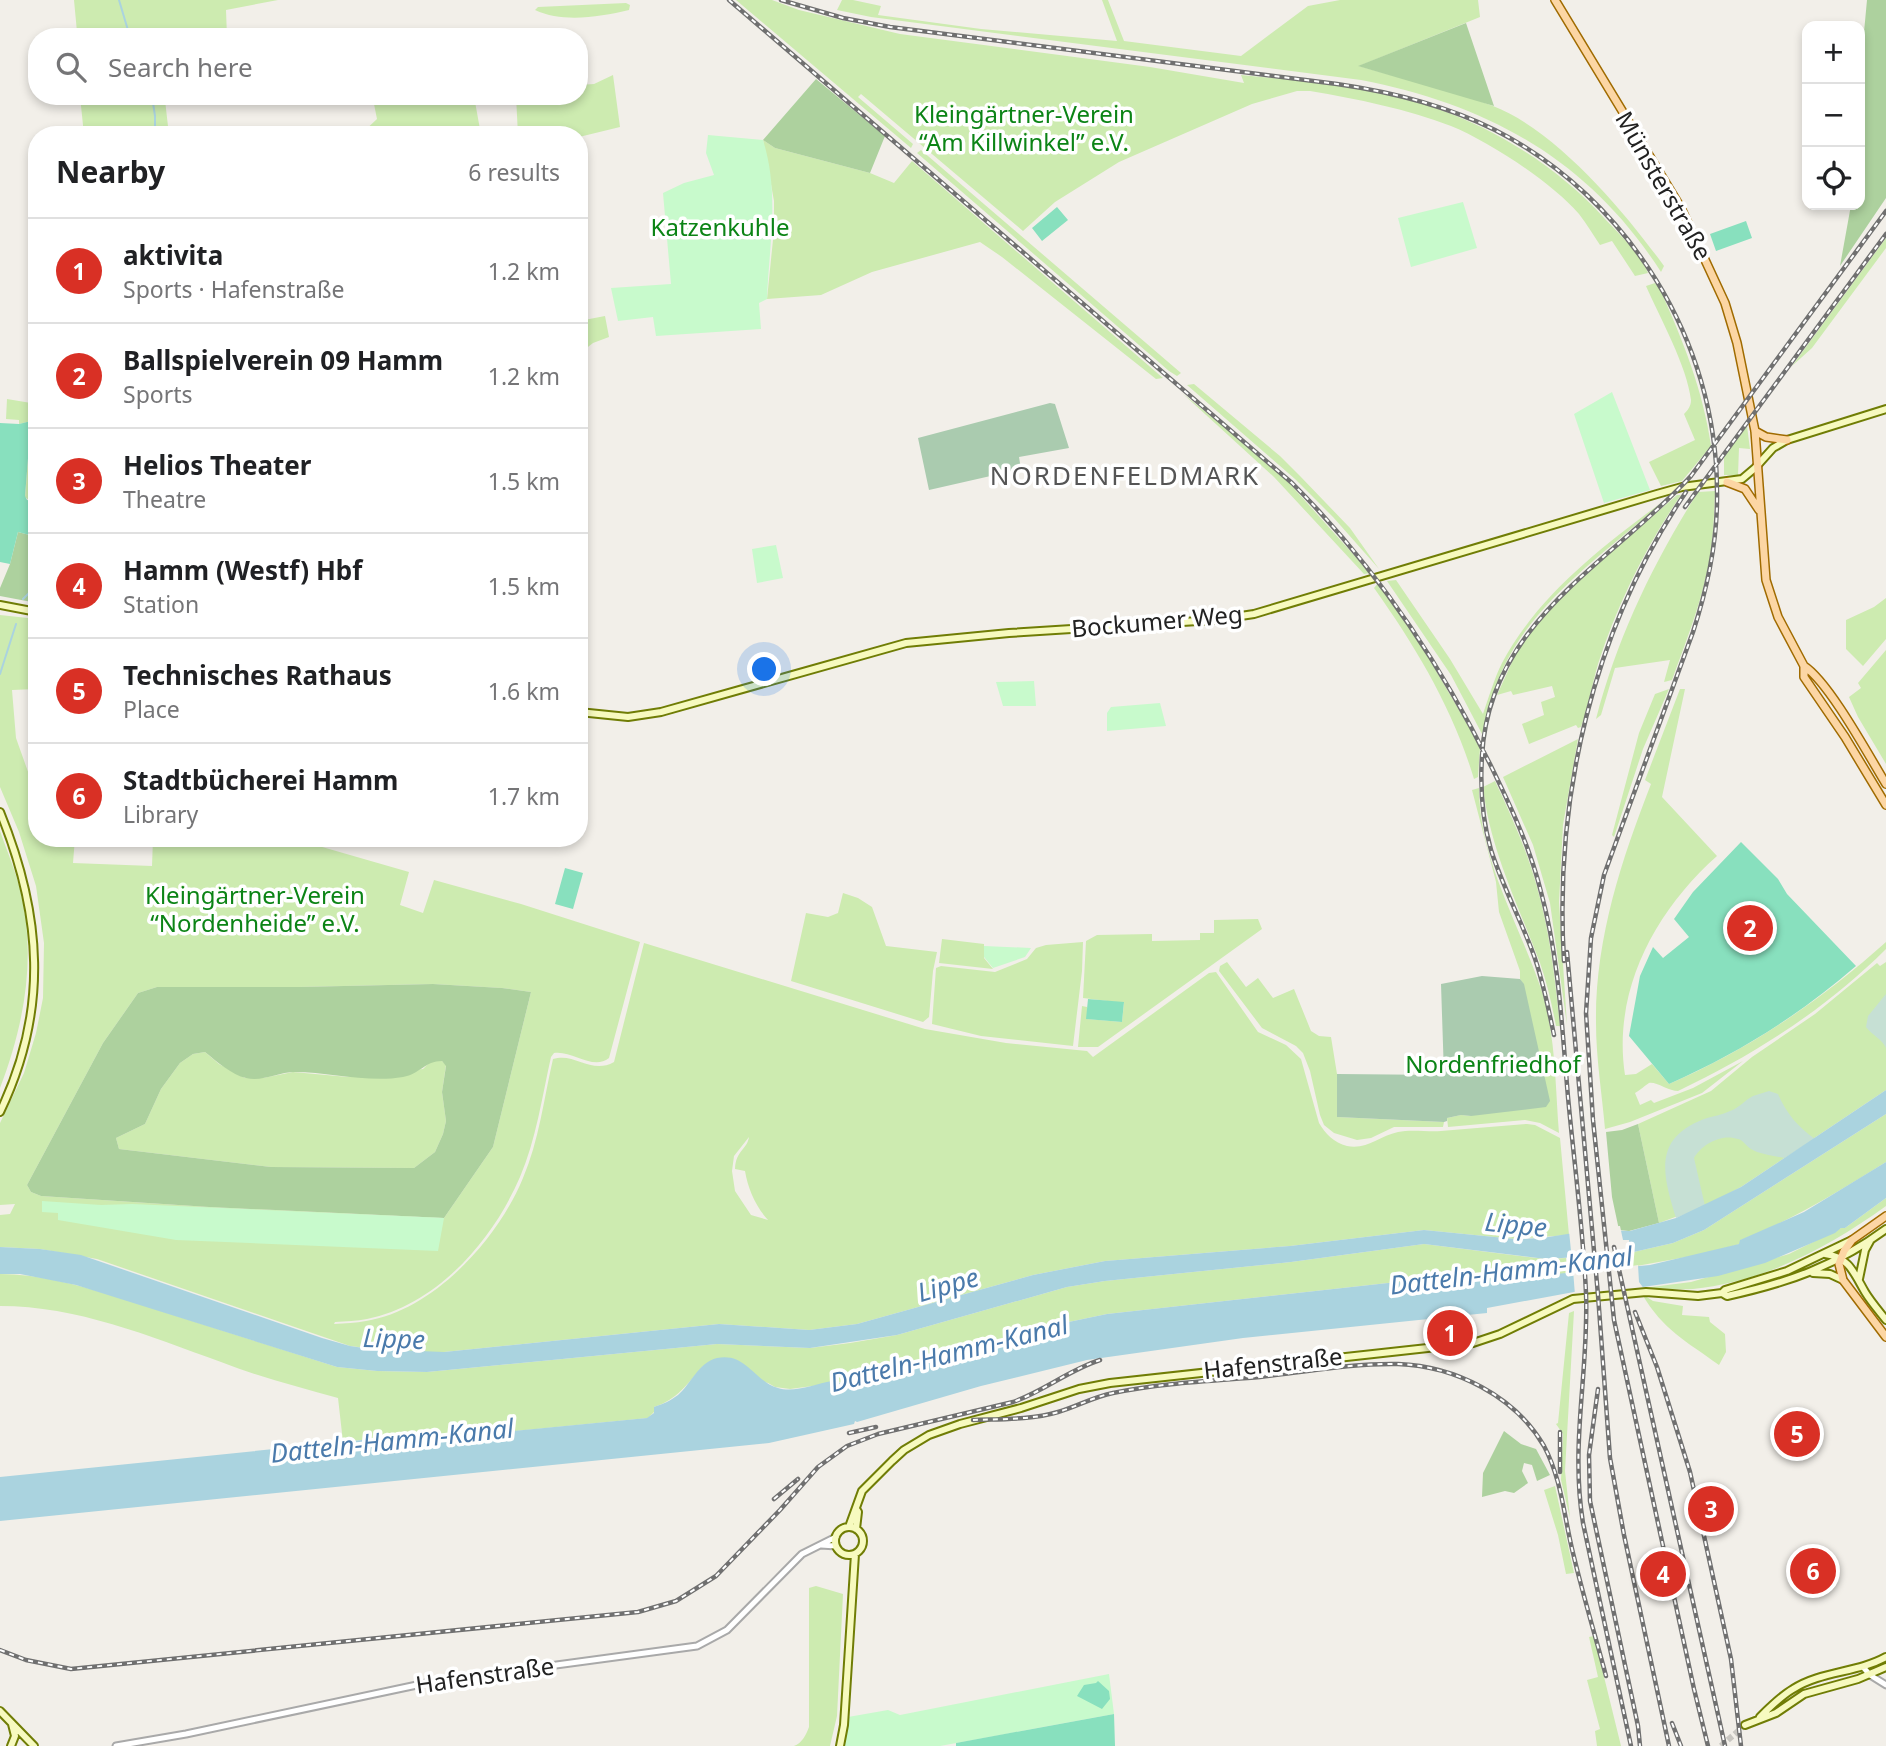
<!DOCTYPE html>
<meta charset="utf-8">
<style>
body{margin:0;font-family:"Noto Sans",sans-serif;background:#f6f6f6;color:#202124}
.controls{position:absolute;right:21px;top:21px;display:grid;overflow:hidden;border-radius:14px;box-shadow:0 4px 10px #0003}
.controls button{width:63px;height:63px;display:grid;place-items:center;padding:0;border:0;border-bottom:2px solid #e0e0e0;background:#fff;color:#202124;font:35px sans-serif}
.you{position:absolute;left:765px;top:670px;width:24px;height:24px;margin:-18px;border:5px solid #fff;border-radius:50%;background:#1a73e8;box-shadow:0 0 0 10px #1a73e833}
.badge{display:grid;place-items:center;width:46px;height:46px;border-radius:50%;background:#d93025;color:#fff;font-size:23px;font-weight:700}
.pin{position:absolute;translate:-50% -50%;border:4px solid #fff;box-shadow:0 2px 7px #0006}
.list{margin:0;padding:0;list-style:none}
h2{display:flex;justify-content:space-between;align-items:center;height:91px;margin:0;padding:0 28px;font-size:30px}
h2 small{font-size:23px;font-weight:400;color:#757577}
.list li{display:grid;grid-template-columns:46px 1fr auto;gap:21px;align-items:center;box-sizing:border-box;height:105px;padding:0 28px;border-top:2px solid #e0e0e0}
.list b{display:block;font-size:26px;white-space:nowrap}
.list p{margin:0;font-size:23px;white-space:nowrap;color:#757577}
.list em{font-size:23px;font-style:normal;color:#757577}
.icon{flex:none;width:38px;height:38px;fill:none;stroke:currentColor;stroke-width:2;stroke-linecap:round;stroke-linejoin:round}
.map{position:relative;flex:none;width:1886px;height:1746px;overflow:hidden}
.search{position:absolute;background:#fff;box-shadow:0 4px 10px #0003;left:28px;top:28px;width:560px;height:77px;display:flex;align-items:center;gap:18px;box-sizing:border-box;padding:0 24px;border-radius:28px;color:#757577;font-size:26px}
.panel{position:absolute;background:#fff;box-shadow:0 4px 10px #0003;left:28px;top:126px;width:560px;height:721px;border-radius:28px}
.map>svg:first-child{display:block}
</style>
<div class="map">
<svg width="1886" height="1746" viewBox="0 0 1886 1746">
<rect width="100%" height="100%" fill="#f2efe9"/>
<path fill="#cdebb0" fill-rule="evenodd" d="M74,0H278L226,10L227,37H59L77,32Z
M736,0H772L799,10L900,34L1150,67L1244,83L1241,75C1306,81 1375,87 1436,108C1500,131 1560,169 1605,219C1619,234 1640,253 1648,273L1635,276L1612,241L1600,245C1593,235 1587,224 1579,214C1551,182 1490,142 1451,126C1407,109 1357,99 1310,91H1297L1252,104L1119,162L1055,202L1023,231L861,94L858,97L913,144L911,148Z
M842,0H853L881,6L878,15L981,29L1117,41L1102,0H1108L1124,41L1241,56L1308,6L1340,0H1478L1480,17L1359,66C1402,79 1452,90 1493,106C1556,130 1625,212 1664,266L1661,272C1589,160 1489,105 1361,80L871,17L837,10Z
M626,3L630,5L629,10C599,17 563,23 535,10L538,7Z
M613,75L620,127L579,137V135H518L516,96H579V85L594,84Z
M80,96H185L165,100L169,135H84Z
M424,96H474L481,135H360L377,119L374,104Z
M763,140L775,148L870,173L894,183L912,161L1163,378L1156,379L1002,257L980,242L872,272L821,295L767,299L774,230V201Z
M921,150L1181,373L1177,376L1169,371L917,153Z
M1886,238V248L1812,348L1792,366Z
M1655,283L1660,289C1683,341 1703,390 1711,446L1682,481L1661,486L1649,462L1695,440L1684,414C1688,410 1691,406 1691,400C1687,366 1660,318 1646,286Z
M605,316L609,337L593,343L579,354V321Z
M1194,384L1280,456L1300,476L1350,528L1379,569L1333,517L1295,479L1187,385Z
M1182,393L1251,448L1290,484L1370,573L1364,574L1274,477Z
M7,399L37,404V435L30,501L25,497L31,421L19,424V420L6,419Z
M1747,426L1750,449L1739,448L1738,475H1724V456Z
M1715,491C1714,518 1713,546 1707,572C1699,609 1685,644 1672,680L1664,682L1670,660L1615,668L1601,715L1596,719C1617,638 1653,563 1698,492Z
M1677,495H1681C1646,546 1617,605 1598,664C1592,685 1588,707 1581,727L1578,728L1576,725L1529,744L1522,724L1544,715L1541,702L1555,697L1552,686L1513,695L1511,691L1497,695L1517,651L1544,615L1572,586Z
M1665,500C1614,546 1551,588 1514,648C1498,674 1489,704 1482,734L1451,675L1387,581L1396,580L1450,659L1483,714C1489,697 1494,679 1502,663C1538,595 1604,545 1665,500Z
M1378,583L1418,640L1473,734L1480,748L1478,777L1474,779C1453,709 1416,647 1374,588Z
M1886,598V639L1863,666L1846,649V620L1874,607Z
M0,615L37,619V689L12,690L16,738L32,783L37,784V838H75L73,863L152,866L153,838H291L409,872L400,905L423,913L434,880L521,904L640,942L609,1058C593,1071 572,1050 554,1053L551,1057C542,1097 536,1140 520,1177C493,1240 437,1305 367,1319C357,1321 346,1321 335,1322L334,1324C345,1323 356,1323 366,1321C434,1310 498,1239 523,1178C539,1141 544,1098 553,1059C575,1052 591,1075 614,1062L644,943L925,1029L1006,1043L1087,1051L1093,1057L1209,973L1216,972L1258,1032L1286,1045L1301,1059L1319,1123C1325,1133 1334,1143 1347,1146C1367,1150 1379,1136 1398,1132C1411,1129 1427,1132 1441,1131C1469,1129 1498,1126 1527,1124L1535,1125L1560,1138L1569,1235L1515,1239L1424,1230L1290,1246L1105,1261L1033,1275L857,1324L809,1330L719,1324L444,1352H398L350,1346L97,1259L40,1249L0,1247V1215L10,1214L15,1204L0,1205V1123L24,1073L36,1033L43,998L44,943L36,886L19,832L0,787ZM433,984L502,988L531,992L493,1147L444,1218L209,1207L41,1196L31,1192L27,1185L103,1043L138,993L157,987H299ZM749,1137C747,1150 736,1150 735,1169L745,1171C748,1189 756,1207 768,1220L751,1215L735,1191L732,1171L734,1156Z
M1886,650V764L1858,717L1849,697L1861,688L1858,683Z
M1669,689L1643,749L1614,837L1612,835L1639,733L1655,694Z
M1680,689H1685L1662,797L1717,856C1655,911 1612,991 1625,1075L1636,1074L1652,1064L1669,1084C1750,1049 1820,1001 1886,942V949C1826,1009 1754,1055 1678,1091C1669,1091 1655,1081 1649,1083C1647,1084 1639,1091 1635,1093L1640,1105L1651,1100L1654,1103L1693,1088L1743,1061L1702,1093L1630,1122L1605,1129C1602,1094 1596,1058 1596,1023C1595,940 1621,861 1651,784L1645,780Z
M1578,739L1563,825L1559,902L1567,1025L1550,903L1533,845L1503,777Z
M1495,781C1511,815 1527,850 1537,887C1550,932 1555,979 1560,1026H1556C1552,1005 1547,983 1540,963C1518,904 1490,850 1483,787Z
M1479,788C1479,857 1517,920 1539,983C1556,1030 1555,1084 1559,1133L1540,1123L1525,1120L1448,1127L1447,1118L1461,1115L1471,1116L1524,985L1520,979V971L1499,912L1496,882L1472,790Z
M0,831C6,848 13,865 18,882C38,951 25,1023 0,1088Z
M843,893L858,898L872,907L886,946L937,952L933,971L929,1017L923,1022L791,981L806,913L828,917L838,913Z
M1258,919L1262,929L1098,1047H1078L1082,1006L1087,1007V1019L1122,1022L1124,1003L1083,998L1086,941L1097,935L1152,934V941L1200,940V933H1214V920Z
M942,939L984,944V958L993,969L939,963Z
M1083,942L1082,971L1073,1046L981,1036L932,1024L936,968L941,966L995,972L1027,959L1036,948L1046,945Z
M1227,962L1246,987L1258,978L1273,998L1294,989L1311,1031L1319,1036L1331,1037L1337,1074V1117L1444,1122L1443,1127H1394L1371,1138L1357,1140L1334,1133L1324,1125L1320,1115L1310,1071L1303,1053L1296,1046L1262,1028L1219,971L1220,966Z
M1886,962V1090L1741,1187L1705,1206L1659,1223L1638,1124L1711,1091L1752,1057L1815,1014L1877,963L1880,966Z
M205,1052L219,1064L245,1078H263L293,1072L348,1077L423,1069L431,1061H442L446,1065L442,1092L446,1121L443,1134L435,1152L414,1168L271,1167L119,1149L116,1138L145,1124L161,1089L180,1063L193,1054Z
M1886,1114V1162C1839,1191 1793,1220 1741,1240L1740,1244L1703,1254L1631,1267L1625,1254L1673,1243L1704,1230Z
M1886,1198V1206C1829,1247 1764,1282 1693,1289C1677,1290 1660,1288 1644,1288L1691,1282L1789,1254L1841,1228H1845Z
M1424,1244L1545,1259L1566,1258L1569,1274L1503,1277L1492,1280L1488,1277L1397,1282L1107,1314L1059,1324L942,1358L843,1382L790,1389L775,1387L768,1383L703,1366C688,1383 677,1400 654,1407V1412L648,1418L453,1437L410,1439L402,1436L343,1442L338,1398C299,1387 259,1377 221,1362C149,1336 77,1306 0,1306V1274C38,1274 74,1284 111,1295L337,1367L377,1371L427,1372L717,1344L810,1348L850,1343L897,1335L1067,1287L1105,1281L1291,1262Z
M1642,1294L1653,1301L1683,1306L1682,1315L1709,1317L1710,1322L1725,1334L1726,1352L1719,1365C1686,1341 1663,1330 1642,1294Z
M1574,1311L1565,1471L1570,1518L1561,1480L1563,1434L1556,1424L1558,1423L1569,1313Z
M1555,1486L1574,1573L1566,1574L1558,1535L1544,1490Z
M816,1586L843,1594L837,1716L830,1746H794C802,1743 806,1735 809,1727V1588Z
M1594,1636L1621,1746H1597L1595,1731L1600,1729L1587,1680L1598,1677L1589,1637Z"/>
<path fill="#add19e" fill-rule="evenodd" d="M1867,0H1886V198L1840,266L1851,205H1860V75Z
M1466,23L1494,106L1358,66Z
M816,79L885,136L870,173L775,148L763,140Z
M18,532L37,537V603L0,596V588L10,564Z
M433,984L502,988L531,992L493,1147L444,1218L209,1207L41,1196L31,1192L27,1185L103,1043L138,993L157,987H299ZM205,1052C216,1061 232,1075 246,1078C263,1082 278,1072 295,1072C329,1072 368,1083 403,1077C420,1074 425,1061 442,1061L446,1066L442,1092L446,1121L443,1134L435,1152L414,1168L271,1167L119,1149L116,1138L145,1124L161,1089L180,1063L193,1054Z
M1638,1124L1659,1223L1629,1231L1619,1230L1612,1197L1606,1132L1622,1130Z
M1504,1431L1521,1444L1536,1449L1550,1475L1537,1481L1532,1465L1524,1463L1522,1471L1528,1483L1514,1493L1505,1491L1482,1497L1483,1473Z"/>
<path fill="#c6e0d4" d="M1886,994V1048C1882,1039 1872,1035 1866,1027L1868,1016Z
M1769,1091L1778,1094C1787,1114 1797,1126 1815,1139L1784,1158C1774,1156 1759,1154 1751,1149C1746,1146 1743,1140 1738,1139C1721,1133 1701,1145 1694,1158L1705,1206L1676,1218C1663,1175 1652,1139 1704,1119C1713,1116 1722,1115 1730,1111C1739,1108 1745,1100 1753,1096C1758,1094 1764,1093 1769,1091Z"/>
<path fill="#aacbaf" d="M1050,403L1055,404L1069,448L1019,457L1021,469L929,490L918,438Z
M1482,976L1520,979L1524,984L1550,1101L1546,1107L1471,1116L1461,1115L1447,1118V1121L1444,1122L1337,1117V1074L1444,1075L1441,984Z"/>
<path fill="#c8facc" d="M708,135L763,140C780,194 769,245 767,299L759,303L761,329L656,336L653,317L618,321L611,288L671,284L663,193L684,183L714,175L706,153Z
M1463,202L1477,248L1411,267L1398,218Z
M1612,392L1650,490L1604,503L1574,414Z
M776,545L783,578L757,583L752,549Z
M1034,681L1036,706H1003L996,682Z
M1160,703L1166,726L1107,731V713L1111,707Z
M984,946L1031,948L1025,957L993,968L984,957Z
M42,1201L101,1205L132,1204L444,1218L438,1251L176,1240L58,1220V1213L42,1212Z
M1109,1674L1114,1714L940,1746H843L848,1717L888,1710L900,1715Z"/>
<path fill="#88e0be" d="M1057,207L1068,220L1042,241L1032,228Z
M1746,221L1752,238L1716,251L1710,234Z
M31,421L25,496L27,500L37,502V537L18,532L10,564L0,562V423L19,424Z
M1741,842L1778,879L1787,894L1856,966C1798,1016 1739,1053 1669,1084L1629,1036L1640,976L1653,947L1663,958L1689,937L1674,919L1693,892Z
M565,868L583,873L573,909L555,904Z
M1088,999L1124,1002L1122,1022L1086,1019Z
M1098,1681L1109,1691L1110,1699L1102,1709L1077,1696L1084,1685L1096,1683Z
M1114,1714L1115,1746H956V1743Z"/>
<path fill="#aad3df" d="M1886,1090V1114L1704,1230L1673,1243L1625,1254L1546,1259L1424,1244L1291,1262L1105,1281L1067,1287L897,1335L810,1348L717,1344L427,1372L377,1371L337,1367L76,1285L20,1274H0V1247L40,1249L81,1255L322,1338L350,1346L371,1349L444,1352L719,1324L809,1330L857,1324L1033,1275L1105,1261L1290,1246L1424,1230L1515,1239L1542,1238L1593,1230L1630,1231L1676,1218L1741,1187Z
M1886,1162V1198L1845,1228H1841L1835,1233L1765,1263L1718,1276L1643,1287L1574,1292L1487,1308V1313L1243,1338L1087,1360L981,1386L857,1422L855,1421L854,1424L769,1443L0,1521V1477L402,1436L410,1439L453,1437L647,1418L654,1413V1407C663,1404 670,1401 678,1395C691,1384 698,1363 717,1358C746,1352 754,1381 778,1388C794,1393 815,1384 832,1381L835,1384L843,1382L942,1358L1059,1324L1107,1314L1397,1282L1489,1277L1492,1280L1650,1265L1739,1244L1740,1240L1804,1212Z"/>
<path fill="#f2efe9" d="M1620,1226L1623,1240H1629L1630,1256L1572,1261L1569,1231L1593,1227Z
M1631,1264L1632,1266L1638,1265L1639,1282L1645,1290L1575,1295L1573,1270Z"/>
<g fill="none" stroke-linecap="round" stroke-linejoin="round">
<path stroke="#aad3df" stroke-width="2" d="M119,0L130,37
M152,96L155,116V135
M23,599L37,585
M0,674L16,624"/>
<path stroke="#c8c6c1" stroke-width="6" stroke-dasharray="6 3" stroke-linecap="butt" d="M1721,1746L1745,1725"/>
<g stroke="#a9a9a9" stroke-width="9">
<path id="tertiary" d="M821,1545L836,1546
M1863,1667L1870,1675L1886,1685
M116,1746L186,1734L431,1682L697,1646L727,1630L802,1554L836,1537"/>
</g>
<g stroke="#707d05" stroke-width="10">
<path id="secondary" d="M0,605L37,612
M579,712L628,717L661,712L906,643L1009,633L1214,620L1254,614L1657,494L1682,487L1742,479L1755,468L1773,448L1787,440L1886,409
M0,812C42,915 49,1010 0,1112
M1825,1254C1849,1257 1854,1273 1865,1292C1871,1302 1879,1311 1886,1320
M1813,1273L1830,1274L1843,1280
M1859,1279L1865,1250L1870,1241
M1722,1293L1725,1290L1787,1271L1852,1240
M856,1509L858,1512L856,1529
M849,1527L862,1491L892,1461L904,1450L929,1435L960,1424L1021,1408L1079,1389L1110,1383L1473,1343L1500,1334L1573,1299L1646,1292L1698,1296L1722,1293L1727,1296C1787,1283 1836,1266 1886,1229
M835 1541a14 14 0 1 1 28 0a14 14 0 1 1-28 0Z
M0,1711L34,1746
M1760,1717C1770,1707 1781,1696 1793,1689C1821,1671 1857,1673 1886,1657
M1745,1725L1776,1713L1804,1694L1858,1679L1886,1667
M11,1746L15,1736L12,1724
M840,1746L844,1725L855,1554"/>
</g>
<g stroke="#a06b00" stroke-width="10">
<path id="primary" d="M1555,0L1681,208L1725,303L1737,343L1755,431L1766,580L1778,617L1804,666V677L1845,737L1886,805
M1755,431L1766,437L1787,440
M1727,482L1745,489L1759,510
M1804,666C1829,682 1869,756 1886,784
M1886,1216L1852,1240L1844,1251L1839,1264L1843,1280L1886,1337"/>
</g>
<use href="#tertiary" stroke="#fff" stroke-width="5"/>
<use href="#secondary" stroke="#f7fabf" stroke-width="6"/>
<use href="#primary" stroke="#fcd6a4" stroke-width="7"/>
<g stroke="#707070" stroke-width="4.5">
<path id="rail" d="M729,0L1292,483C1375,566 1438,659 1490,764C1510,805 1530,847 1541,892C1559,958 1562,1028 1568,1097C1574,1162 1583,1227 1586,1293C1589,1371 1570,1443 1583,1523L1631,1746
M781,0L843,18L890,27L1337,84C1392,92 1445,105 1495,130C1628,198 1717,341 1717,491C1718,540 1708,586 1693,632L1604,875L1591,938L1586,1013L1593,1120L1614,1320L1694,1689L1708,1746
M1685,507L1886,234
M1567,952L1598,1295L1610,1458L1624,1535L1669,1746
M1564,961C1554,797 1593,629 1686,492
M1554,1035C1548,1007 1543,980 1533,953C1520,918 1502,885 1491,850C1482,819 1480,788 1482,756C1489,621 1610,564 1691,476L1886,211
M1614,1247L1725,1746
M1635,1312L1657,1367L1690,1472L1731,1659L1741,1746
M1598,1389L1589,1455L1590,1501L1638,1726L1640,1746
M973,1420C1001,1419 1031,1420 1058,1412C1076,1407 1093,1397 1113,1393C1161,1383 1211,1381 1260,1377C1304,1372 1354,1363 1398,1364C1455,1366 1515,1396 1544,1446C1562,1480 1564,1517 1573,1553C1583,1595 1595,1635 1606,1676
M1560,1432V1472
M849,1433L876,1427
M774,1499L798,1479
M0,1650L26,1660L71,1669L638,1612L676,1601L716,1576L780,1510L818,1467L847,1446L878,1434L1013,1402C1044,1391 1069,1370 1100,1360
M1672,1723L1681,1746"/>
</g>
<use href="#rail" stroke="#fff" stroke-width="2" stroke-dasharray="5" stroke-linecap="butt"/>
</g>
<g text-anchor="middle" stroke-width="7" stroke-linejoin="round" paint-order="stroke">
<g font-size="24" fill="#0c8416" stroke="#fff">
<text x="1024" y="123">Kleingärtner-Verein<tspan x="1024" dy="28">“Am Killwinkel” e.V.</tspan></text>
<text x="720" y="236">Katzenkuhle</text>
<text x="255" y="904">Kleingärtner-Verein<tspan x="255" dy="28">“Nordenheide” e.V.</tspan></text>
<text x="1493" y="1073">Nordenfriedhof</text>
</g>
<g font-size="24" fill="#222" stroke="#fff">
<text transform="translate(1663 186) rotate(60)" y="8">Münsterstraße</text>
<text transform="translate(1157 622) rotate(-5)" y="8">Bockumer Weg</text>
<text transform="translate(1273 1364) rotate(-6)" y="8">Hafenstraße</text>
<text transform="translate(485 1676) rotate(-8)" y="8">Hafenstraße</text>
</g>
<g font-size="26" letter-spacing="2" fill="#555" stroke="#fff">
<text x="1125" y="485">NORDENFELDMARK</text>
</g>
<g font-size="26" font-style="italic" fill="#4a7aab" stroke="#fff">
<text transform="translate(1516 1225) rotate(6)" y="9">Lippe</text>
<text transform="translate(1511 1271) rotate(-7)" y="9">Datteln-Hamm-Kanal</text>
<text transform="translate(948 1285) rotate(-16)" y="9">Lippe</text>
<text transform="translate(394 1339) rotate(2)" y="9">Lippe</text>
<text transform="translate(949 1354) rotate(-14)" y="9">Datteln-Hamm-Kanal</text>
<text transform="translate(392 1441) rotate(-6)" y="9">Datteln-Hamm-Kanal</text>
</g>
</g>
</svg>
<div class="controls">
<button>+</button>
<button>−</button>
<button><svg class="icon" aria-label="locate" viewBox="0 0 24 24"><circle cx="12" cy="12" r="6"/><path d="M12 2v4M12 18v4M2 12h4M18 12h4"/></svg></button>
</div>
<div class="you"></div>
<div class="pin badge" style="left:1450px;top:1333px">1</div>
<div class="pin badge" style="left:1750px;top:928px">2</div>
<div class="pin badge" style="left:1711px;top:1509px">3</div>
<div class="pin badge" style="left:1663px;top:1574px">4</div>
<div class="pin badge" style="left:1797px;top:1434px">5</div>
<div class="pin badge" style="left:1813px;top:1571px">6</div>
<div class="search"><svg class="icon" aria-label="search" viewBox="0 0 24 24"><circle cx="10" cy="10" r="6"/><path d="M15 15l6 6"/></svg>Search here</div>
<section class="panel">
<h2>Nearby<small>6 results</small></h2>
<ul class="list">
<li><span class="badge">1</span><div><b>aktivita</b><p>Sports · Hafenstraße</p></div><em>1.2 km</em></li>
<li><span class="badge">2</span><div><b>Ballspielverein 09 Hamm</b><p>Sports</p></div><em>1.2 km</em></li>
<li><span class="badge">3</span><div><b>Helios Theater</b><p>Theatre</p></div><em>1.5 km</em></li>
<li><span class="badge">4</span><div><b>Hamm (Westf) Hbf</b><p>Station</p></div><em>1.5 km</em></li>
<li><span class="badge">5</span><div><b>Technisches Rathaus</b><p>Place</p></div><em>1.6 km</em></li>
<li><span class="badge">6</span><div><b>Stadtbücherei Hamm</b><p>Library</p></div><em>1.7 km</em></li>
</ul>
</section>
</div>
